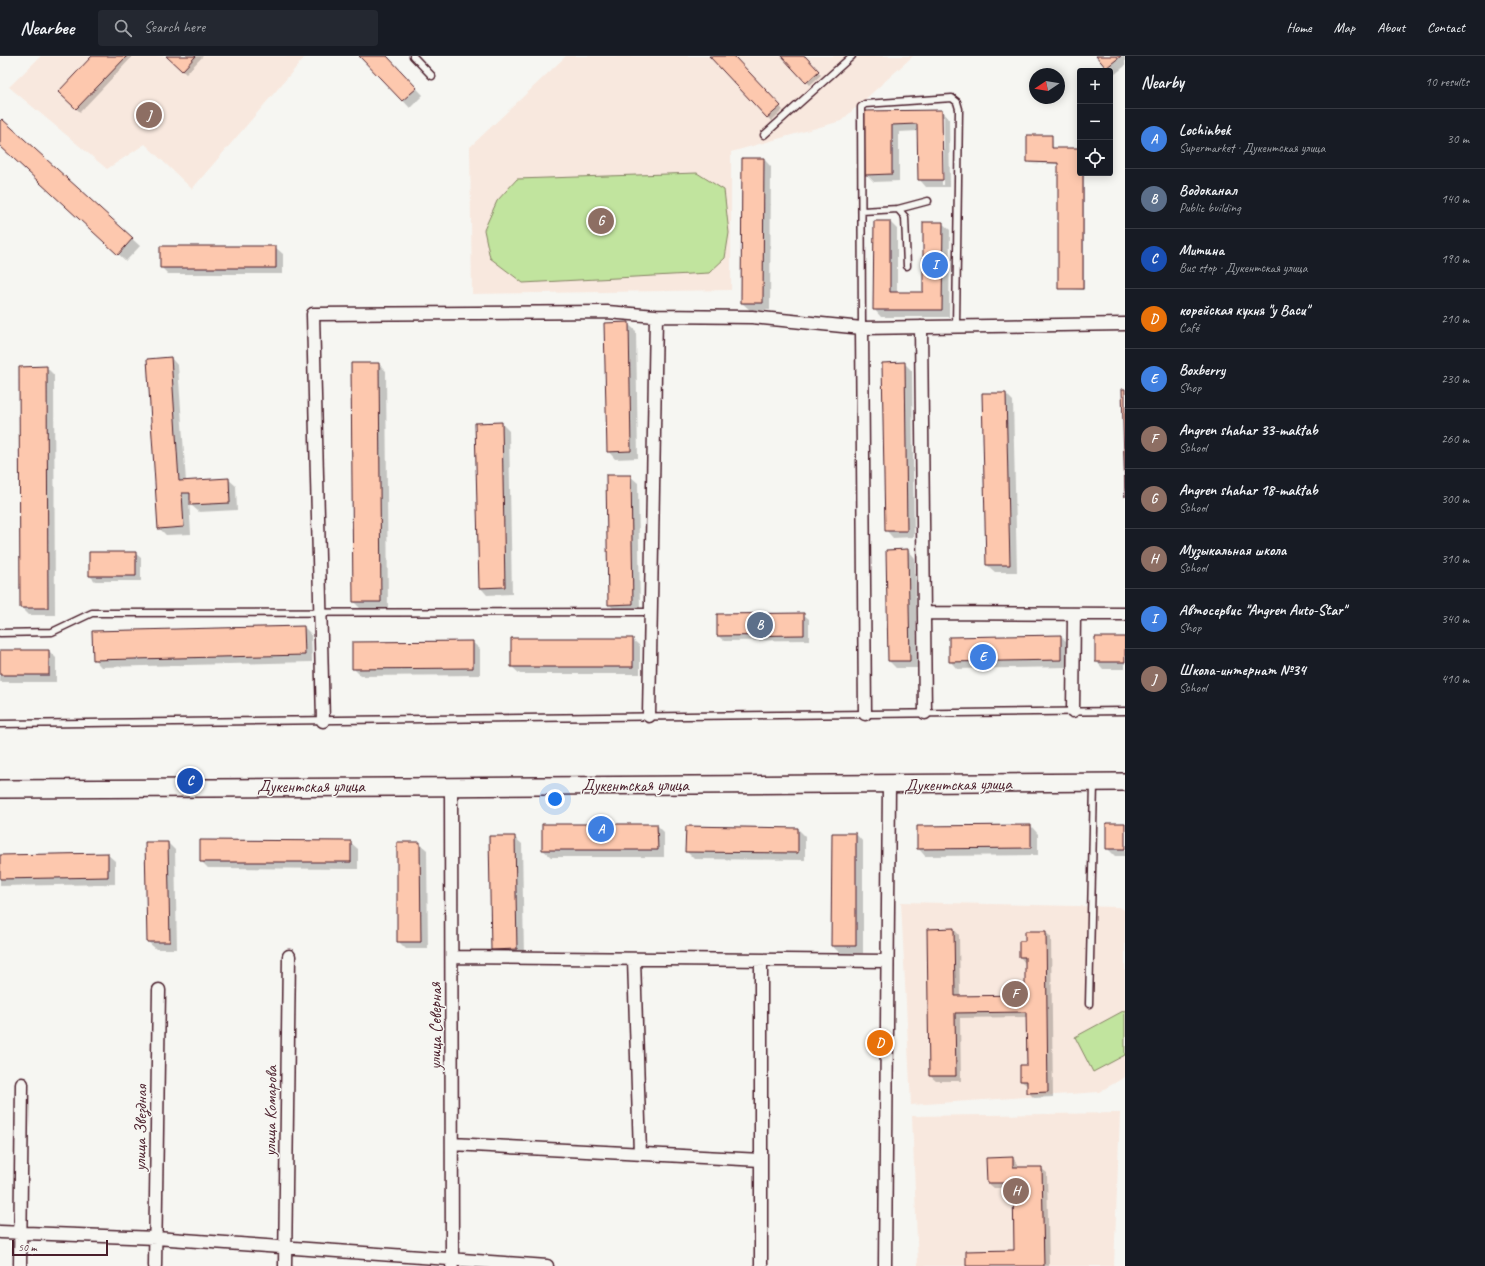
<!DOCTYPE html>
<meta charset="utf-8">
<style>
body{margin:0;font-family:Caveat,sans-serif;background:#242831;color:#f1f3f6}
.controls{position:absolute;right:12px;top:12px;display:grid;overflow:hidden;border-radius:4px;box-shadow:0 2px 10px #0003}
.controls button{width:36px;height:36px;display:grid;place-items:center;padding:0;border:0;border-bottom:1px solid #363941;background:#171b24;color:#f1f3f6;font:20px sans-serif}
.compass{position:absolute;left:1029px;top:12px;width:36px;height:36px;border-radius:50%;background:#171b24;box-shadow:0 2px 10px #0003;rotate:258deg}
.scale{position:absolute;left:12px;bottom:10px;width:96px;box-sizing:border-box;padding-left:4px;border:2px solid #4a1f2b;border-top:0;font-size:11px;line-height:14px;white-space:nowrap;color:#4a1f2b;-webkit-text-stroke:3px #f6f6f2;paint-order:stroke}
.you{position:absolute;left:555px;top:743px;width:14px;height:14px;margin:-10px;border:3px solid #fff;border-radius:50%;background:#1a73e8;box-shadow:0 0 0 6px #1a73e833}
.badge{display:grid;place-items:center;width:26px;height:26px;border-radius:50%;background:#d1495b;color:#fff;font-size:13px;font-weight:700}
.pin{position:absolute;translate:-50% -50%;border:2px solid #fff;box-shadow:0 1px 4px #0006}
.list{margin:0;padding:0;list-style:none}
h2{display:flex;justify-content:space-between;align-items:center;height:52px;margin:0;padding:0 16px;font-size:17px}
h2 small{font-size:13px;font-weight:400;color:#9ea1a6}
.list li{display:grid;grid-template-columns:26px 1fr auto;gap:12px;align-items:center;box-sizing:border-box;height:60px;padding:0 16px;border-top:1px solid #363941}
.list b{display:block;font-size:15px;white-space:nowrap}
.list p{margin:0;font-size:13px;white-space:nowrap;color:#9ea1a6}
.list em{font-size:13px;font-style:normal;color:#9ea1a6}
.icon{flex:none;width:22px;height:22px;fill:none;stroke:currentColor;stroke-width:2;stroke-linecap:round;stroke-linejoin:round}
.map{position:relative;flex:none;width:1125px;height:1210px;overflow:hidden}
header{display:flex;align-items:center;gap:24px;box-sizing:border-box;height:56px;padding:0 20px;background:#171b24;border-bottom:1px solid #363941}
header strong{font-size:19px}
nav{display:flex;gap:22px;margin-inline-start:auto;font-size:14px}
.search{width:280px;height:36px;background:#242831;display:flex;align-items:center;gap:10px;box-sizing:border-box;padding:0 14px;border-radius:4px;color:#9ea1a6;font-size:15px}
main{display:flex}
aside{flex:1;background:#171b24}
.map>svg:first-child{display:block}
</style>
<header>
<strong>Nearbee</strong>
<div class="search"><svg class="icon" aria-label="search" viewBox="0 0 24 24"><circle cx="10" cy="10" r="6"/><path d="M15 15l6 6"/></svg>Search here</div>
<nav><a>Home</a><a>Map</a><a>About</a><a>Contact</a></nav>
</header>
<main>
<div class="map">
<svg width="1125" height="1210" viewBox="0 0 1125 1210">
<rect width="100%" height="100%" fill="#f6f6f2"/>
<filter id="ink" filterUnits="userSpaceOnUse"><feTurbulence type="fractalNoise" baseFrequency=".025" numOctaves="2"/><feDisplacementMap in="SourceGraphic" scale="8" xChannelSelector="R" yChannelSelector="G"/><feConvolveMatrix kernelMatrix="1 2 1 2 8 2 1 2 1" color-interpolation-filters="sRGB"/></filter>
<g filter="url(#ink)">
<path fill="#f8e8de" d="M41,0H304L305,1L192,133L145,88L107,113L9,31Z
M566,0H913L841,65L731,96V234L472,238L470,91Z
M901,846L1118,851L1125,854V1021L1099,1036L911,1049Z
M1120,1057L1114,1210H918L912,1060Z"/>
<path fill="#c1e49e" stroke="#868264" d="M697,117L724,134L729,177L725,202L709,217L523,227L490,202L484,174L497,145L517,123Z
M1125,954V999L1093,1016L1075,981Z"/>
<path fill="#0003" fill-rule="evenodd" d="M94,0H133L80,56L59,36Z
M167,0H203L186,18Z
M361,0H386L423,39L410,52Z
M711,0H733L783,54L771,65Z
M783,0H804L821,19L810,29Z
M1097,0H1125V10L1114,19Z
M942,55L949,63L950,131H926L919,123L918,75L899,76V125L874,126L866,118V56ZM941,61H944V129H942Z
M2,64L140,190L126,205L0,90V66Z
M1028,80H1052L1053,93H1080V117H1084V234L1059,232V108L1029,107Z
M764,103L771,111L770,254H750L742,247Z
M875,166H890L897,173V237H924L942,167L950,174L949,261H881L874,253Z
M275,191L283,198V218H168L161,211Z
M628,268L636,275L638,402L615,403L608,395Z
M171,302L178,310L186,426L228,423L236,430L237,454L199,456L191,449V444H189L191,478L166,479L159,472Z
M904,307L912,315L914,481L893,482L886,474Z
M379,308L386,315L388,553H361L354,546Z
M46,311L54,319L55,559H29L21,551Z
M1006,338L1013,345L1017,516H995L987,509Z
M501,367L509,375L512,538L487,539L480,531Z
M630,420L638,427L640,555L617,556L609,548Z
M908,494L915,502L917,612H896L889,605Z
M135,497L141,502V525H95L90,520Z
M803,558L809,563V584L724,585L718,580Z
M304,571L311,578L312,606L101,611L94,603Z
M1061,580L1068,587V611L957,613L950,605Z
M1125,582V613H1103L1096,605Z
M632,583L640,590V618H520L512,611Z
M472,586L480,593V619L361,620L353,612Z
M48,594L56,602V626H0V595Z
M1125,768V800H1115L1107,792Z
M543,769H657L664,776V801H551L543,794Z
M1031,770L1038,778V799L925,800L918,792Z
M798,773L805,780V804L694,803L686,795Z
M856,778L863,786V897H840L832,890Z
M514,781L522,788L524,900L500,901L492,893Z
M350,786L358,793V813L208,812L201,805Z
M168,787L175,794L177,893H156L148,886Z
M419,787L427,794L428,893H406L398,885Z
M107,798L115,805V828L0,830V800Z
M954,873L959,879L960,941L1026,940L1025,907L1020,901V886H1026L1045,876L1051,881L1053,1041L1034,1042L1028,1036V1030L1021,1025L1028,1010L1027,961L960,962L961,1025H936L930,1020Z
M1013,1102L1018,1108V1112H1041L1047,1117L1049,1210H967L1015,1195L1014,1132H994L988,1127Z"/>
<path fill="#fdc8ae" stroke="#4a1f2b" d="M92,0H127L76,53L58,36Z
M166,0H196L182,15Z
M359,0H387L417,32L402,45Z
M709,0H734L781,50L767,62Z
M781,0H805L819,15L806,27Z
M1096,0H1121L1106,12Z
M942,54L943,124H918L917,68L892,69V118L865,119L864,55Z
M2,63L133,182L118,199L0,90V65Z
M1027,79H1052V92H1080V117H1083V233H1058V107L1027,106Z
M742,102H764L763,247H741Z
M874,165H890V236H923V166H943L942,254H873Z
M160,190H276V212H160Z
M629,266L631,395L607,396L604,267Z
M171,301L179,425L229,422L230,447L190,449V437H182L184,471L158,473L147,303Z
M905,306L907,475H885L882,307Z
M351,307H379L381,546H353Z
M47,310L48,552H20L19,311Z
M1122,333H1125V441Z
M982,337H1006L1010,509H986Z
M502,366L505,531L479,532L475,367Z
M606,419H631L633,548L608,549Z
M908,493L910,605H888L886,494Z
M89,496H136V520H89Z
M804,557V579L717,580V558Z
M304,570L305,599L93,604L92,575Z
M1061,579V604L949,606V581Z
M1095,581H1125V606H1095Z
M511,582H633V611H511Z
M473,585V612L352,613V586Z
M0,594H49V619H0Z
M1106,767H1125V793H1106Z
M542,768H657L658,794H542Z
M1031,769V792L917,793V770Z
M686,770L798,772V797L685,796Z
M832,777H856V890H831Z
M489,780H515L517,893L491,894Z
M200,784L351,785V806H200Z
M145,786H168L170,886H147Z
M397,786H420L421,886H397Z
M108,797V821L0,823V799Z
M954,872L955,940L1025,939V901H1019V885H1025V875H1046L1048,1036L1027,1037V1025H1020V1009H1027L1026,956L955,957L956,1020H929L927,873Z
M1013,1101V1111H1042L1044,1210H966V1195L1014,1194L1013,1127H987L986,1102Z"/>
<g fill="none" stroke-linecap="round" stroke-linejoin="round">
<g stroke="#4a1f2b" stroke-width="9">
<path id="service" d="M413,0L432,20
M764,79L852,0
M898,153L928,145
M862,155L898,153L905,161L907,210
M862,272L861,51L865,48L952,42L957,46L959,53L956,270
M0,577L52,576L92,557L651,556
M0,668L1125,655
M1089,948L1094,728"/>
</g>
<g stroke="#4a1f2b" stroke-width="15">
<path id="minor" d="M921,271L925,657
M862,272L865,658
M924,557L1125,558
M1073,655L1074,558
M649,660L656,260
M323,665L313,258L607,256L656,260L752,261L862,272L1125,268
M451,729L452,1209
M452,901L887,905
M634,903L640,1098
M452,1088L761,1104
M0,1176L156,1182L547,1210
M20,1210L22,1028
M155,1210L159,934
M285,1210L289,900
M761,1210V904
M885,1210L889,729"/>
</g>
<g stroke="#4a1f2b" stroke-width="20">
<path id="secondary" d="M0,733C375,730 750,731 1125,726"/>
</g>
<use href="#service" stroke="#f6f6f2" stroke-width="6"/>
<use href="#minor" stroke="#f6f6f2" stroke-width="12"/>
<use href="#secondary" stroke="#f6f6f2" stroke-width="17"/>
</g>
</g>
<g text-anchor="middle" stroke-width="3" stroke-linejoin="round" paint-order="stroke">
<g font-size="17" fill="#4a1f2b" stroke="#f6f6f2">
<text transform="translate(958 728) rotate(-1)" y="6">Дукентская улица</text>
<text x="635" y="735">Дукентская улица</text>
<text x="311" y="736">Дукентская улица</text>
<text transform="translate(435 970) rotate(-90)" y="6">улица Северная</text>
<text transform="translate(270 1055) rotate(-89)" y="6">улица Комарова</text>
<text transform="translate(140 1072) rotate(-89)" y="6">улица Звездная</text>
</g>
</g>
</svg>
<div class="controls">
<button>+</button>
<button>−</button>
<button><svg class="icon" aria-label="locate" viewBox="0 0 24 24"><circle cx="12" cy="12" r="6"/><path d="M12 2v4M12 18v4M2 12h4M18 12h4"/></svg></button>
</div>
<svg class="compass" viewBox="-18 -18 36 36"><path d="M0-13l5 13h-10z" fill="#e53935"/><path d="M0 13l5-13h-10z" fill="#9ea1a6"/></svg>
<div class="scale">50 m</div>
<div class="you"></div>
<div class="pin badge" style="left:601px;top:773px;background:#3f7fe0">A</div>
<div class="pin badge" style="left:760px;top:569px;background:#5c6f8a">B</div>
<div class="pin badge" style="left:190px;top:725px;background:#1a4fb4">C</div>
<div class="pin badge" style="left:880px;top:987px;background:#e8710a">D</div>
<div class="pin badge" style="left:983px;top:601px;background:#3f7fe0">E</div>
<div class="pin badge" style="left:1015px;top:938px;background:#8d6e63">F</div>
<div class="pin badge" style="left:601px;top:165px;background:#8d6e63">G</div>
<div class="pin badge" style="left:1016px;top:1135px;background:#8d6e63">H</div>
<div class="pin badge" style="left:935px;top:209px;background:#3f7fe0">I</div>
<div class="pin badge" style="left:149px;top:59px;background:#8d6e63">J</div>
</div>
<aside>
<h2>Nearby<small>10 results</small></h2>
<ul class="list">
<li><span class="badge" style="background:#3f7fe0">A</span><div><b>Lochinbek</b><p>Supermarket · Дукентская улица</p></div><em>30 m</em></li>
<li><span class="badge" style="background:#5c6f8a">B</span><div><b>Водоканал</b><p>Public building</p></div><em>140 m</em></li>
<li><span class="badge" style="background:#1a4fb4">C</span><div><b>Митина</b><p>Bus stop · Дукентская улица</p></div><em>190 m</em></li>
<li><span class="badge" style="background:#e8710a">D</span><div><b>корейская кухня &quot;у Васи&quot;</b><p>Café</p></div><em>210 m</em></li>
<li><span class="badge" style="background:#3f7fe0">E</span><div><b>Boxberry</b><p>Shop</p></div><em>230 m</em></li>
<li><span class="badge" style="background:#8d6e63">F</span><div><b>Angren shahar 33-maktab</b><p>School</p></div><em>260 m</em></li>
<li><span class="badge" style="background:#8d6e63">G</span><div><b>Angren shahar 18-maktab</b><p>School</p></div><em>300 m</em></li>
<li><span class="badge" style="background:#8d6e63">H</span><div><b>Музыкальная школа</b><p>School</p></div><em>310 m</em></li>
<li><span class="badge" style="background:#3f7fe0">I</span><div><b>Автосервис &quot;Angren Auto-Star&quot;</b><p>Shop</p></div><em>340 m</em></li>
<li><span class="badge" style="background:#8d6e63">J</span><div><b>Школа-интернат №34</b><p>School</p></div><em>410 m</em></li>
</ul>
</aside>
</main>
